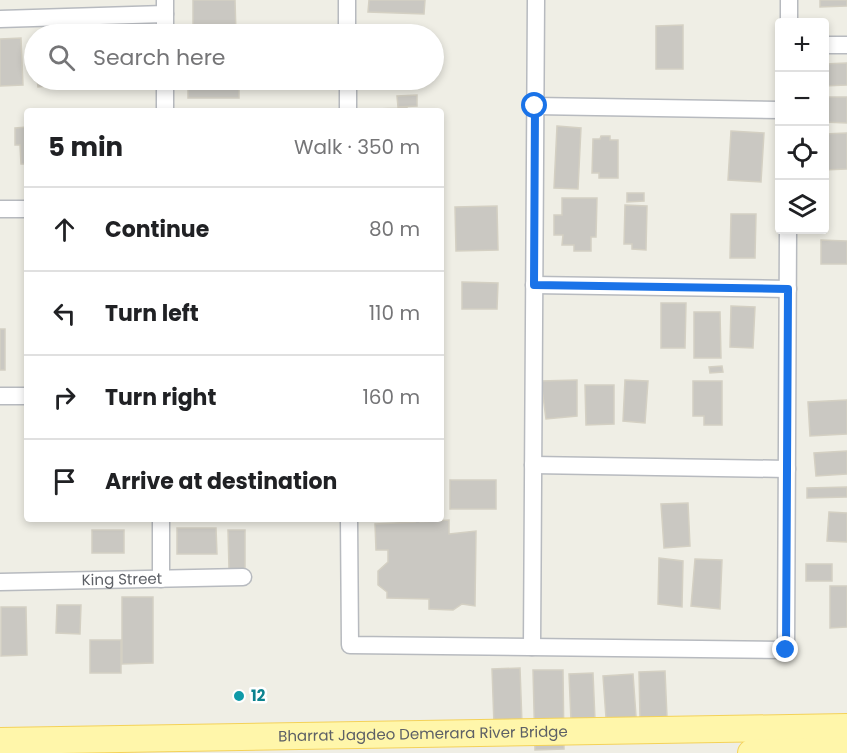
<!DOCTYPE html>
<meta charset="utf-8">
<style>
body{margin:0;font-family:Poppins,sans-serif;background:#f6f6f6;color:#202124}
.controls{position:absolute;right:18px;top:18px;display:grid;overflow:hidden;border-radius:6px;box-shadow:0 3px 9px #0003}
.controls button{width:54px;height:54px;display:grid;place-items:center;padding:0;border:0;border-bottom:2px solid #e0e0e0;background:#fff;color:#202124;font:30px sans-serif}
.stop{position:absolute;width:18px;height:18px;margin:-14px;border:4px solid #1a73e8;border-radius:50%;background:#fff}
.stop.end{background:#1a73e8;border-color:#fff;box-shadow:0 2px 6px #0008}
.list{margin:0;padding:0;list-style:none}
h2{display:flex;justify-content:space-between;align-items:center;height:78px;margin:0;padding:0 24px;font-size:26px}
h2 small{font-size:20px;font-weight:400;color:#757577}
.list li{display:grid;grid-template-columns:39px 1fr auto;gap:18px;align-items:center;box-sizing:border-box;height:84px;padding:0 24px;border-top:2px solid #e0e0e0}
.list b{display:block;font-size:22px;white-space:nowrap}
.list em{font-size:20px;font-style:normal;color:#757577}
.icon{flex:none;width:33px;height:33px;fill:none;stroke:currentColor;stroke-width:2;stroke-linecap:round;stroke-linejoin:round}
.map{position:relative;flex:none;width:847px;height:753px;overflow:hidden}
.search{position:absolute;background:#fff;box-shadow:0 3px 9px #0003;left:24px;top:24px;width:420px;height:66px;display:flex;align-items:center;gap:15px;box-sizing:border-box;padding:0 21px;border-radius:33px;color:#757577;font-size:22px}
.panel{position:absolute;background:#fff;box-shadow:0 3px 9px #0003;left:24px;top:108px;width:420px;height:414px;border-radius:6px}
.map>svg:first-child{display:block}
</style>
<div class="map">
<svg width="847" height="753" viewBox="0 0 847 753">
<rect width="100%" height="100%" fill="#efeee5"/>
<path fill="#cac8c2" stroke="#d4d0c3" stroke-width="1.5" d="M193,0H235L236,34H193Z
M369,0H425L424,14L368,12Z
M820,0H847V6L820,7Z
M683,25V69H656V26Z
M21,38L23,85L0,86V39Z
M847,63V85L824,86V64Z
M37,80H67V84L38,87Z
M188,80H239V98H188Z
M417,95V106L398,107L397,96Z
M824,97H847V123L824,122Z
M407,108V111H374V109Z
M557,126L581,128L578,189L554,188Z
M27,127V164H21L20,145H15V128Z
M731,131L764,133L761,182L728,180Z
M847,133V169L824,170V134Z
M601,136H610V140H618V178H599V173H592L593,139H600Z
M627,193H644V201L627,202Z
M562,198H597L596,237H591V251H574V245H562L563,235H554V215H562Z
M625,205L647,206L646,250L632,249V244H624Z
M497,206L498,250L456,251L455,207Z
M731,214H756L755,258H730Z
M821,240L847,241V264H821Z
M462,282L498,283L497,309H462Z
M661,303H686L685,348H661Z
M731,306L755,307L753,348L730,347Z
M694,312H720L721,358H694Z
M0,329H5V370H0Z
M722,366L723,372L710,373L709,367Z
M577,380V416L546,419L541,381Z
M625,380L648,381L645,423L623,421Z
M693,381H722V425H704V416H693Z
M585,385H614V424L586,425Z
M847,400V434L810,436L808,402Z
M847,451V474L816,476L814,453Z
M450,480H496V509H450Z
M847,487V497L807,498V488Z
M688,503L690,546L664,548L661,504Z
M829,512L847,513V542L827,541Z
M414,519H420V522L449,520V534L476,531L475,606L462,604L453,610L429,609V599L387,598V592L378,585V571L388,562V550H376L375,524L415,522Z
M177,528H216L217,554H177Z
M92,530H124V553H92Z
M228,530H245V569H229Z
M659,558L683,561L682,607L658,604Z
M695,559L722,560L720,609L691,606Z
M806,564H832V581H806Z
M830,586H847V627L830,628Z
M122,597H153V663L122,664Z
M57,605H81L80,634L56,633Z
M1,607H26L27,655L1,656Z
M90,640H121V673H90Z
M520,668L522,724L494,725L492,669Z
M533,670H563L564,749L535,750Z
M665,671L667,717L640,718L639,672Z
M593,673L595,720L571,721L569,674Z
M633,674L637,730L607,732L603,676Z"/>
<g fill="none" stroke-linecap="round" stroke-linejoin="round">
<g stroke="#b7babf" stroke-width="19">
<g id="street">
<path d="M347,0V34"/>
<path d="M0,19L165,14"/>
<path d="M789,22V0"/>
<path d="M165,34V0"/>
<path d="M824,45H847"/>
<path d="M348,80V111"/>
<path d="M535,106L780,110"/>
<path d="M165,111V80"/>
<path d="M0,209H27"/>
<path d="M534,285L788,289"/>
<path d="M0,396H27"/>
<path d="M533,465L787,469"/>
<path d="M349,519L350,645L786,650L788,230"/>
<path d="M161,579V519"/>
<path id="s1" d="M0,582L243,577"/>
<path d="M532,647L536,0"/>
</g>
</g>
<g stroke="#f4d259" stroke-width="28">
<g id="primary">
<path id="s2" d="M0,741L847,727"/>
<path d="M751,753L847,750"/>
</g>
</g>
<use href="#street" stroke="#fff" stroke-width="16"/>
<use href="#primary" stroke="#fff6aa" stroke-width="26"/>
</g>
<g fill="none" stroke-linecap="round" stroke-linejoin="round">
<path stroke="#1a73e8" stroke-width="8" d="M535,106L534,285L788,289L786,650"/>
</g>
<circle fill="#0f9aa8" stroke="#fff" stroke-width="2" cx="239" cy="696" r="6"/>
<g text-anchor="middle" stroke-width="5" stroke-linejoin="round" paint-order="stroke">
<g font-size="15" fill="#5d6066" stroke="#fff">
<text dy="5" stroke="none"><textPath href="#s1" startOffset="122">King Street</textPath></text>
<text dy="5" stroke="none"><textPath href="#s2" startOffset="423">Bharrat Jagdeo Demerara River Bridge</textPath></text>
</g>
<g font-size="15" font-weight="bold" fill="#0d838f" stroke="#fff" text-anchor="start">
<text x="251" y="701">12</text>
</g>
</g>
</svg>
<div class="controls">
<button>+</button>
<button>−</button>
<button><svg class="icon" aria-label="locate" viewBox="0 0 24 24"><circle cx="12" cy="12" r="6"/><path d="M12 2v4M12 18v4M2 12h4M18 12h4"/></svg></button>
<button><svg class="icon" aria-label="layers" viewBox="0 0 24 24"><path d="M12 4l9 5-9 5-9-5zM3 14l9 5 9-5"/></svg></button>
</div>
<div class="stop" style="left:535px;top:106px"></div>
<div class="stop end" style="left:786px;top:650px"></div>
<div class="search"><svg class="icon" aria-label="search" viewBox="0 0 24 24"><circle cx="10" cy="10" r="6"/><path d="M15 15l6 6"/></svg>Search here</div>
<section class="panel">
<h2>5 min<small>Walk · 350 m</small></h2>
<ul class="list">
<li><svg class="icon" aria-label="ahead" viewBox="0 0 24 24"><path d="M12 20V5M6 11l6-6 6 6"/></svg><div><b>Continue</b></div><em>80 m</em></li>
<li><svg class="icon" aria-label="left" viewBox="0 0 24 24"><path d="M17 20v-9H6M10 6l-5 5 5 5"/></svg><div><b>Turn left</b></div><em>110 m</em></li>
<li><svg class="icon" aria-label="right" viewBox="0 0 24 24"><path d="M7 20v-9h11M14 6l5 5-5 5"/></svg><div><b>Turn right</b></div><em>160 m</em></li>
<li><svg class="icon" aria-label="arrive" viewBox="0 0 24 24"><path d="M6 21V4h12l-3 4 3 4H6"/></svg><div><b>Arrive at destination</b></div></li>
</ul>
</section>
</div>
